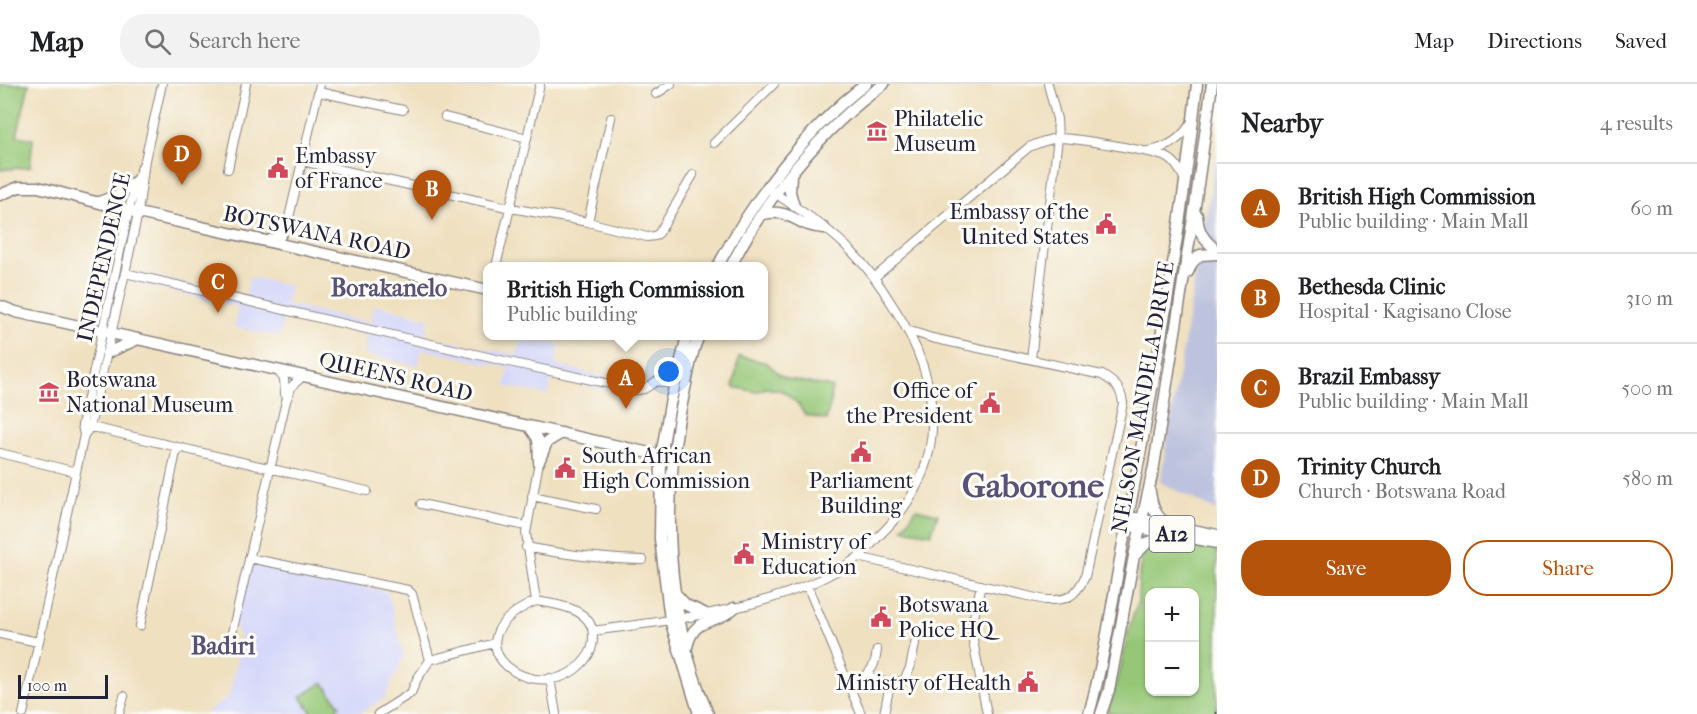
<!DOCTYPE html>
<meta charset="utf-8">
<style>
body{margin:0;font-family:"IM FELL French Canon",serif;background:#f2f2f2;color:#202124}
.controls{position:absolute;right:18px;bottom:18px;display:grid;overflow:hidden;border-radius:12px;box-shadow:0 2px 4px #0004}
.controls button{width:54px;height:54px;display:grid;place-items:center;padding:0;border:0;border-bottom:2px solid #e0e0e0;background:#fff;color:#202124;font:30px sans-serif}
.scale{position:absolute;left:18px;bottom:15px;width:90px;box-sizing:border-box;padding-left:6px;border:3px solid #22223b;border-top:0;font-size:16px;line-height:21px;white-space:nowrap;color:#22223b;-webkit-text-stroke:4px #fdfcf7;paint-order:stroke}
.you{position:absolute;left:669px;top:288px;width:21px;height:21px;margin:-15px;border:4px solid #fff;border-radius:50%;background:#1a73e8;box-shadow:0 0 0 9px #1a73e833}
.badge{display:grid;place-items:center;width:39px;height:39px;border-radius:50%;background:#b45309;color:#fff;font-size:20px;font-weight:700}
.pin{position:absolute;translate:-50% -50px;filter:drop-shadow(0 2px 3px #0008)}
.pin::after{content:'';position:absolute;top:32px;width:21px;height:18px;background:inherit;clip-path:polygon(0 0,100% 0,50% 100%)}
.popup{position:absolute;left:483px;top:178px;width:285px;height:78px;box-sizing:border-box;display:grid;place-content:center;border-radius:12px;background:#fff;filter:drop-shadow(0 2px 4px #0005);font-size:20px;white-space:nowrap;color:#757577}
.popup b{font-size:22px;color:#202124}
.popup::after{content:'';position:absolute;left:50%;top:100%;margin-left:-12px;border:12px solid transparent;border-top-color:#fff}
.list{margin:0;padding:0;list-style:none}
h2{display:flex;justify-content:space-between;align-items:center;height:78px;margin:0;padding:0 24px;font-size:26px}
h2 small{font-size:20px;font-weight:400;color:#757577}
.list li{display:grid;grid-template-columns:39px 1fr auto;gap:18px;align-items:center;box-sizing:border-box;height:90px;padding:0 24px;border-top:2px solid #e0e0e0}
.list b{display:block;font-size:22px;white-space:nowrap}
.list p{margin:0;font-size:20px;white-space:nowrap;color:#757577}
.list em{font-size:20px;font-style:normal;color:#757577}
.actions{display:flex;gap:12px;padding:18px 24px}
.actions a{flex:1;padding:14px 0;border:2px solid #b45309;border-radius:24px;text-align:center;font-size:21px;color:#b45309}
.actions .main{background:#b45309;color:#fff}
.icon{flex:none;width:33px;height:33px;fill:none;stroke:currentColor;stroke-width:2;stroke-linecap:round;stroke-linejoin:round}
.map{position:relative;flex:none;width:1217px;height:630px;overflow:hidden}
header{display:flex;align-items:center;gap:36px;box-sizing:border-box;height:84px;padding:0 30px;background:#fff;border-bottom:2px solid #e0e0e0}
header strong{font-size:28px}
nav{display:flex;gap:33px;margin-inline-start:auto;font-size:21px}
.search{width:420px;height:54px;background:#f2f2f2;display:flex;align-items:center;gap:15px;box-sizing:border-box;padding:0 21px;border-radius:24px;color:#757577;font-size:22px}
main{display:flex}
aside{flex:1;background:#fff}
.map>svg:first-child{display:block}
</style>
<header>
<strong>Map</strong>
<div class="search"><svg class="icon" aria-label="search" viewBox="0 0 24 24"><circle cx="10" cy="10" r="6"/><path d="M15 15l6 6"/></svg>Search here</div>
<nav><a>Map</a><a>Directions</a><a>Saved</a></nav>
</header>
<main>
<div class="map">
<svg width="1217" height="630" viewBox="0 0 1217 630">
<rect width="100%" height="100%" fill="#fdfcf7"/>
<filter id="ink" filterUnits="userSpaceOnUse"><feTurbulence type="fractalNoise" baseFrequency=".0167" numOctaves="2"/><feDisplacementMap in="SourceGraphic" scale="12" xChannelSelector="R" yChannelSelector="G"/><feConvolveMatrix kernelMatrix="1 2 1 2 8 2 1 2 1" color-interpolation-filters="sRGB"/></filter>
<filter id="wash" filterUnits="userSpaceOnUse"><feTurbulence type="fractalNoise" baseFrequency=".008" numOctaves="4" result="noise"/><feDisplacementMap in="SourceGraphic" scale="24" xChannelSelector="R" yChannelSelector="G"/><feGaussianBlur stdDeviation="1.35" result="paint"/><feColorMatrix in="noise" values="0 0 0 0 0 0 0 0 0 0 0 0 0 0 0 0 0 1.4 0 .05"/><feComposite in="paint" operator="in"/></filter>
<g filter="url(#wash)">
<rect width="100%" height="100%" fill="#efe0c0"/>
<path fill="#d5d8f9" d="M134,188L245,213L250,193L290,202L286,220L370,239L375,221L429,234L425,252L516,271L523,252L559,261L555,281L639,300L636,313L552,294L548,311L505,302L509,284L422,265L418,282L364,270L368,251L284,232L279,253L234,243L238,223L131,198Z
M246,479L323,491L360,494L362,502L388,508L404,573L385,614L359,630H205L229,612L241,557L233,536Z"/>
<path fill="#bdc3de" d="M1217,68V427L1160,398Z"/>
<path fill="#96c777" stroke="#5c7459" stroke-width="1.5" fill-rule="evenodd" d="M0,0H29L17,52L33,55L30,83L0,86Z
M739,272L767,279L780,291L788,295L832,303L830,313L832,314L826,336L805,331L798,320L783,307L766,304L757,308L733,303Z
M916,425L938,430L931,450L903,445Z
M1167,454L1217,461V630H1107L1119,592L1129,544L1138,517L1139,490L1143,466ZM1150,508H1194V608H1150Z
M323,598L340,622L329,630H313L301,613Z"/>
</g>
<g filter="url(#ink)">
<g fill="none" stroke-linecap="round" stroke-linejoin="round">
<g stroke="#88817e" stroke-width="10">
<path id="minor" d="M319,8L403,26
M656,10L671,0
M445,33L527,54
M714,59L774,0
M1149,67C1169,63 1181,55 1191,39
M302,77L511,124L588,138L647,153L655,152L659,149L693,91
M228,85L246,0
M288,138L320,0
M588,138L611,34
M496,182L540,0
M125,189L509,278L638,306L644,305L657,297L675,301
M875,193L1029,63C1038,59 1047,56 1056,54C1070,53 1155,67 1168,74C1176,78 1181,88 1185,96
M1031,275L1058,54L1057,35L1048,0
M277,286L284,295L285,310
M87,342L367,407
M84,351L90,343L125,189L138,129L145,76L162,0
M0,369L76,388
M532,412L596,425
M421,420L526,442
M526,463C565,471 603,475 643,476
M858,473L1045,516C1067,517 1075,513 1085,493L1123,319C1121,304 1115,299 1102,291L932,254L910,247
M249,474L408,506L412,510L430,576
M807,501L861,630
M981,501L971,546L987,630
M536,517C556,520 593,524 593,552C593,563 591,569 584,577C540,629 439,559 536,517Z
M536,517L526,449L539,378
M140,542L177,363
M593,547C678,535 785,525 857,474C866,467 874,457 883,448C951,380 943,298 893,222C881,202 868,184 852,168C829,144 800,126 773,108
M0,550L38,558
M231,553L286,317L292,302L303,292
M430,576L495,559
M867,592L890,600
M550,594L556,630
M848,600C867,594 875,586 877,566
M23,630L76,388L84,351L82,341L129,126L136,97L145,76
M119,630L124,612
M378,630L411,609L417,595L430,576
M884,630L890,600L904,596L910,584L915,560"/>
</g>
<g stroke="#88817e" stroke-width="13">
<path id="major" d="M791,91L790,108L794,122
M0,111L19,103H38L138,129L488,206
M99,118L118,111L136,97
M763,130C793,124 796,143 824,144
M1197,131C1198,145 1202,154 1213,163
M268,157L280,152L288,138
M718,182C751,118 808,43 866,0
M731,182C765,114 822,45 884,0
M1188,188L1192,179L1200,171L1217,170
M0,222L16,228L672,374
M687,252L670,320L661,372L660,455L670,536L699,630
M699,252C691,268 689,287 685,305C660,412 665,528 708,630
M107,269L138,255
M529,342L538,355L539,378
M540,375L547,358L562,349
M1150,408C1152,422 1155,432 1167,440
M1135,434L1217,451
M1135,443L1217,459
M1134,472L1147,459L1168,451
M676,510L686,521L704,529
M687,563C694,531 715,542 734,524
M1089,630C1106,569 1114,505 1126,443C1155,296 1181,149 1197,0
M1101,630L1109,606L1134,472L1154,382L1196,115L1212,0"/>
</g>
<use href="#minor" stroke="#fff" stroke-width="8"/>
<use href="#major" stroke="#fff" stroke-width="10"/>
<path stroke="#22223b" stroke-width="1.5" stroke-dasharray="9 4.5" stroke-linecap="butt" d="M1216,630L1217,628"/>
</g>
</g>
<defs>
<g id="museum-bare" transform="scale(1.62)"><path d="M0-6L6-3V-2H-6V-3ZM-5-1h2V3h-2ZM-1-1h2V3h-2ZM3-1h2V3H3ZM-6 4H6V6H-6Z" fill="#d1495b" stroke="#fdfcf7" stroke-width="2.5" paint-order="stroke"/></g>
<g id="civic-bare" transform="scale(1.62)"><path d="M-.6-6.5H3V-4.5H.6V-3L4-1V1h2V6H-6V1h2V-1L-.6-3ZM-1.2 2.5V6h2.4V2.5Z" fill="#d1495b" stroke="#fdfcf7" stroke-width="2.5" paint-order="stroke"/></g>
</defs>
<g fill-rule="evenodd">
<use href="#museum-bare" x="877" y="47"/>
<use href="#civic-bare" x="278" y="84"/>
<use href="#civic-bare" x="1106" y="140"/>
<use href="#museum-bare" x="49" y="308"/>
<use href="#civic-bare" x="990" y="319"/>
<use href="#civic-bare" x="861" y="368"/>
<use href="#civic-bare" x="565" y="384"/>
<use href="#civic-bare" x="744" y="470"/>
<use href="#civic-bare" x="881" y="533"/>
<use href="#civic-bare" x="1028" y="598"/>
</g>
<g text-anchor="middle" stroke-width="6" stroke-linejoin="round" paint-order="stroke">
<rect fill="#fdfcf7" stroke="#646373" stroke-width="1.5" x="1149.5" y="432" width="45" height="36" rx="4.5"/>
<g font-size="21" font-weight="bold" fill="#22223b">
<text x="1172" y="457">A12</text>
</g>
<g font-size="22" fill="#22223b" stroke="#fdfcf7" text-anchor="start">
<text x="894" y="42">Philatelic<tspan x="894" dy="25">Museum</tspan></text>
<text x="295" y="79">Embassy<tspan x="295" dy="25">of France</tspan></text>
<text x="1089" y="135" text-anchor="end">Embassy of the<tspan x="1089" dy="25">United States</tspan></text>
<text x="66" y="303">Botswana<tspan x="66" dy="25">National Museum</tspan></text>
<text x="973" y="314" text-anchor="end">Office of<tspan x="973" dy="25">the President</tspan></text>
<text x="582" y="379">South African<tspan x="582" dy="25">High Commission</tspan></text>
<text x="861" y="404" text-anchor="middle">Parliament<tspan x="861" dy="25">Building</tspan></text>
<text x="761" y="465">Ministry of<tspan x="761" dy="25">Education</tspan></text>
<text x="898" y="528">Botswana<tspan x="898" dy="25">Police HQ</tspan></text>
<text x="1011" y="606" text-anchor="end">Ministry of Health</text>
</g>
<g font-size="22" fill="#22223b" stroke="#fdfcf7">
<text transform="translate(317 148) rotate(12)" y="8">BOTSWANA ROAD</text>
<text transform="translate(103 173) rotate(-77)" y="8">INDEPENDENCE</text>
<text transform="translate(396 292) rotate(13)" y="8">QUEENS ROAD</text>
<text transform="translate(1142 313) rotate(-80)" y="8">NELSON MANDELA DRIVE</text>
</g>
<g font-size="24" font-weight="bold" fill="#585277" stroke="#fdfcf7">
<text x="389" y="212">Borakanelo</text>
<text x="223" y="570">Badiri</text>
</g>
<g font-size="34" font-weight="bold" fill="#585277" stroke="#fdfcf7">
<text x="1033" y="413">Gaborone</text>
</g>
</g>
</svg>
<div class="controls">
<button>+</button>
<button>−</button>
</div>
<div class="scale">100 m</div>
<div class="you"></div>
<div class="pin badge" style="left:626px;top:325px">A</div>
<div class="popup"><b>British High Commission</b>Public building</div>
<div class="pin badge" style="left:432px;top:136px">B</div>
<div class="pin badge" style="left:218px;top:229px">C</div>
<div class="pin badge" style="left:182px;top:101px">D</div>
</div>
<aside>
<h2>Nearby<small>4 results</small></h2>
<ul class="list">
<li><span class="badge">A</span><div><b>British High Commission</b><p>Public building · Main Mall</p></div><em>60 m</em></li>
<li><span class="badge">B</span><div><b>Bethesda Clinic</b><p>Hospital · Kagisano Close</p></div><em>310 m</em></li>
<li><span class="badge">C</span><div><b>Brazil Embassy</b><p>Public building · Main Mall</p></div><em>500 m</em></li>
<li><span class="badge">D</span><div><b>Trinity Church</b><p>Church · Botswana Road</p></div><em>580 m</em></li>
</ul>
<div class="actions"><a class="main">Save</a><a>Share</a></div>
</aside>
</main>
